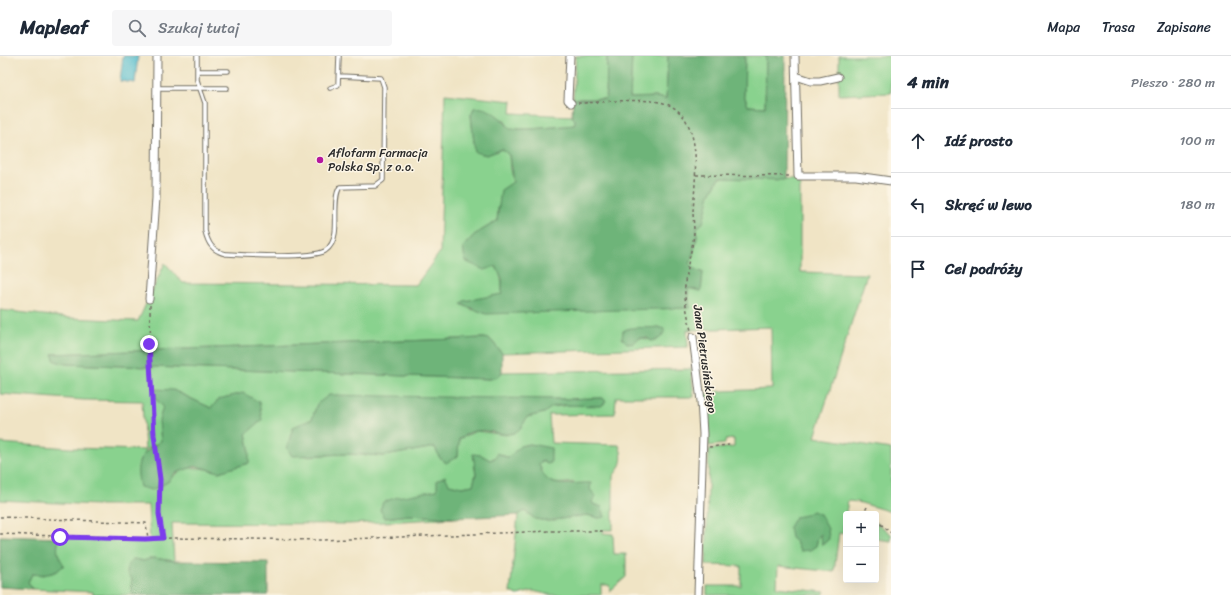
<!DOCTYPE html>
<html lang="pl">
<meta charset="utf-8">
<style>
body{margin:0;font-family:Sriracha,sans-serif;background:#f6f6f7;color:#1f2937}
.controls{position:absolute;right:12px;bottom:12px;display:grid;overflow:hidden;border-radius:4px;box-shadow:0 4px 16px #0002}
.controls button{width:36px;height:36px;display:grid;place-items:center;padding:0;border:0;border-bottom:1px solid #e0e1e3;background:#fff;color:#1f2937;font:20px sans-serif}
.stop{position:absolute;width:12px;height:12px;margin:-9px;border:3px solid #7c3aed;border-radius:50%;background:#fff}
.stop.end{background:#7c3aed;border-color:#fff;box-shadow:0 1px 4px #0008}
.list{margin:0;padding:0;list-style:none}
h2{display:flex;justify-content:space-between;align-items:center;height:52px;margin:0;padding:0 16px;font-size:17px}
h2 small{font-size:13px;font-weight:400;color:#747a83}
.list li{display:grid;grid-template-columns:26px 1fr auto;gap:12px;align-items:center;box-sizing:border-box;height:64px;padding:0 16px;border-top:1px solid #e0e1e3}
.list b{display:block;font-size:15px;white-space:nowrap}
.list em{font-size:13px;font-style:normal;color:#747a83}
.icon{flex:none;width:22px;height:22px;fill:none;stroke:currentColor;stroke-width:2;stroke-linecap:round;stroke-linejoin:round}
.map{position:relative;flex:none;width:891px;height:539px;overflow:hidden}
header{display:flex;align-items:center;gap:24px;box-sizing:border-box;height:56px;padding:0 20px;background:#fff;border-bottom:1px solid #e0e1e3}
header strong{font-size:19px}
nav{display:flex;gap:22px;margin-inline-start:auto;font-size:14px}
.search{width:280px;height:36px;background:#f6f6f7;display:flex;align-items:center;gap:10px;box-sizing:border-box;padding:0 14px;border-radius:4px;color:#747a83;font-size:15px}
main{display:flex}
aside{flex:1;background:#fff}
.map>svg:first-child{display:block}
</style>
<header>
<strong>Mapleaf</strong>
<div class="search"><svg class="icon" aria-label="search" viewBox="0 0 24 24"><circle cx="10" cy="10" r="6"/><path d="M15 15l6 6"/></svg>Szukaj tutaj</div>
<nav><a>Mapa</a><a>Trasa</a><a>Zapisane</a></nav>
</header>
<main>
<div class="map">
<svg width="891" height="539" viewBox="0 0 891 539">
<rect width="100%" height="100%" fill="#fcf5e5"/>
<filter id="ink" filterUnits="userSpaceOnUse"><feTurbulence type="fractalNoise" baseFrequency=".025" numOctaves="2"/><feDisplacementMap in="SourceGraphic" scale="8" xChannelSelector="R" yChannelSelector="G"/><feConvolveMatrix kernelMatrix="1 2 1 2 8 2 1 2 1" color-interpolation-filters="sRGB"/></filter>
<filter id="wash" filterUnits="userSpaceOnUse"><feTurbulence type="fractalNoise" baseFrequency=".012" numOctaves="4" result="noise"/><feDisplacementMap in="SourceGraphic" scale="16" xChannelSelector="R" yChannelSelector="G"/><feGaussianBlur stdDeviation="0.9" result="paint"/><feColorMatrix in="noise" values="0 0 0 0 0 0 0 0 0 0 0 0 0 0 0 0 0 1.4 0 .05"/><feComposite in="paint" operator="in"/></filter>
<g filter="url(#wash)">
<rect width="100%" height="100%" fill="#f0e4c5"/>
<path fill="#89d28e" stroke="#5a7e5c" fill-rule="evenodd" d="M576,0H607L606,43H573Z
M632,0H668L666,43L656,41L630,42Z
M745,0H766L765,51L748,50L744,39Z
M839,0H891V37L839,39Z
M445,38L512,45L511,57L572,60L575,64V69L532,73H510L504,64L474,52L471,59L475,96L487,99L502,93L509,99L510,113L513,127L498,152L497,165L474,179L463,191C489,206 503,205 502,238C488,242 475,242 461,248L473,254L690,252L687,232L701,235L703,216L696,214L690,209L697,182V171L710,138L719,122L800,123V216L867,218L815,381L891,393V456L858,446L848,445L843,473L846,474V478L839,477L834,516L778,510L777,531L825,536L823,539H707V530H741V510L706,509L709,393L734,391V383L725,384V388L709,390L705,338L721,335L772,333L771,271L687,274L688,291L502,297L490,283L484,282L52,298L66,308L490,323L498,321L502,316L691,313L694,341H616L615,358L549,359L551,387L619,389C624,402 622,410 613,420V474H603V477L613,478L614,498H626V521L610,535L609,529H601V539H551L533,535L517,539L510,536L518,459L525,455L535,463L548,465L587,459L599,462L592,445L574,426C553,429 544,429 539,406L543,405L547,408L551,393L530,388L520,390L508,402L501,398L490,404L481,399L474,409L476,418L473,429L462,431L448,428L445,420L437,434L421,438L385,462L409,459L454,462L349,468L172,467L174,505L153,502L143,505L134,503L128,508L132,523L131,531L133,539H93V536L33,533L28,526L32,518L44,519L59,501L56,490L60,482L150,486L148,449H96L0,444V387L70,392L145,394L142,345L84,344L0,338V254L70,262L138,265L165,207L183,227L416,229L440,196ZM658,271L652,285C646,282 640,281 634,285L623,278C636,271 644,274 658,271ZM173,334L211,352L262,364L246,377L249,391L219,416C198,411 183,407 168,426L145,394L161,385C158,362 160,354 173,334ZM603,342L606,346L601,350L582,348L552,351L544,357L527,361L507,379L476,375L459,383L458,400L439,401L435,391L385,400L345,398L304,400L312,363L317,348ZM820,458L829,483L822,489V478L818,481L816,490L800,495L796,486Z
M876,466L891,478V485L876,483Z"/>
<path fill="#6eb479" stroke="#4c7052" d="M607,0H632L630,42L656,41L666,43L668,0H745L744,39L748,50L765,51L766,0H785L784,124L719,122L710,138L703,167L697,171V182L690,209L696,214L703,216L701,235L688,232L690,252L486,258L461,248L464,245L502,238V223L496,210L484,214L465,205L463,191L474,179L497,165L501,134L513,126L509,99L502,93L487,99L475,96L471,59L474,52C488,49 503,63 510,73H532L575,69V64L572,60L573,43H606Z
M658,271L664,273V278L659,283L652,285L647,282H639L632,288L627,287L622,282L623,275C632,269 647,273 658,271Z
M484,282L490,283L502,297V316L498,321L490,323L66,308L55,305L52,298Z
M155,333L173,334L211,352L219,343L243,337L259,346L262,364L246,378L249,391V407L219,416L196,410L175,417L168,426L152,434L140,431C134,405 140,398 161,385L159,365L163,350L156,344Z
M329,339L555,343L603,342L606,346L601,350L562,349L552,351L544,357L527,361C514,391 498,372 476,375C471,375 464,380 459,383L458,400L446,407L439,401L435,391L385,400L345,398L292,400L287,392L293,371L312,363L317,348Z
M530,388L551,392V407L547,408L543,405L539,407C546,437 566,426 591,427L590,433L596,441L592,445L593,448L602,451L605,461L599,462L587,459L548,465L535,463L525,455L518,459L454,462L409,459L385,462L380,454L383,446L398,441L437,434V424L445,420L449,428L462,431L473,429L476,418L473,398L481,399L490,404L495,402L497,397L508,402L520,390Z
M812,455L820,458L828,473L829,483L822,489L821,478L818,481L816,490L810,494L800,495L796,486L791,482L789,471L795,461L806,459Z
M0,480L60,482C55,493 58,500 64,509C55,519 46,519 32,518L28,526L33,533L0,531Z
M153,502L174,505L268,506V539H133L131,531L132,523L127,517L128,508L134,503L143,505Z"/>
<path fill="#50bbcd" stroke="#3e737c" d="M123,0H138L135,27L120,25Z"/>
</g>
<g filter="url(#ink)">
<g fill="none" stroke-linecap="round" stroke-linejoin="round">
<g stroke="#706c61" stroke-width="5.5">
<path id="lane" d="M197,0V24L205,47V175C208,187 212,195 226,198C244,199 311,203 325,195C331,191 334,184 335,177C337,165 333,140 340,131L375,130L383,124L384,31L381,22L339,20
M197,15H228
M157,32H227
M330,32L338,29L339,0"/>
</g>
<g stroke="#706c61" stroke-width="9">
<path id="street" d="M570,0L568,44L571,47
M795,0L798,120H856L891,125
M796,20L811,25H820L838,21
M149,243L156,142L157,0
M693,281L701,345L703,378L698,539"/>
</g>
<path stroke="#706c61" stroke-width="1.5" stroke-dasharray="3 3" stroke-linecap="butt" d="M578,47C600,47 651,40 669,49C704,65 695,124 693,155C693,162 694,169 694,176C693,194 685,212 685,230C684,245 688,260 691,275
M696,119L792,120
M150,249L151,336L156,395L160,423L159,458L163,482
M709,391L729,389
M867,451L865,455L869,458
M0,461L146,467L148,483
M876,464L891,477
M0,478L145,483L173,482L323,484L551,475H603"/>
<use href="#lane" stroke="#fff" stroke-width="3.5"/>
<use href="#street" stroke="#fff" stroke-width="7"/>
</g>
</g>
<g fill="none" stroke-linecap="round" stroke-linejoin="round" filter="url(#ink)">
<path stroke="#7c3aed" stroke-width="5" d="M60,481L145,483L163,482L159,458L160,423L154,379L149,288"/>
</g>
<circle fill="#b5179e" stroke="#fcf5e5" stroke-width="1.5" cx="320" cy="104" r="4"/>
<g text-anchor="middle" stroke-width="3" stroke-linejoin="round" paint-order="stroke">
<g font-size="12" fill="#2b2b2b" stroke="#fcf5e5" text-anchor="start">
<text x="328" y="101">Aflofarm Farmacja<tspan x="328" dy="14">Polska Sp. z o.o.</tspan></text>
</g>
<g font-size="12" fill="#2b2b2b" stroke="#fcf5e5">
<text transform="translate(705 303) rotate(82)" y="4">Jana Pietrusińskiego</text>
</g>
</g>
</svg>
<div class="controls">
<button>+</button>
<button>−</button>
</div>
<div class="stop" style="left:60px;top:481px"></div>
<div class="stop end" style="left:149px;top:288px"></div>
</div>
<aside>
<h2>4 min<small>Pieszo · 280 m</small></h2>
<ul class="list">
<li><svg class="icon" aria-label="ahead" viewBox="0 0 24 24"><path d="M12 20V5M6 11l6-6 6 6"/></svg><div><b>Idź prosto</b></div><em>100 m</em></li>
<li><svg class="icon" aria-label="left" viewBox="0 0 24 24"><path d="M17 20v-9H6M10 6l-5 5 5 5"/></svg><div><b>Skręć w lewo</b></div><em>180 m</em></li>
<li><svg class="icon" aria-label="arrive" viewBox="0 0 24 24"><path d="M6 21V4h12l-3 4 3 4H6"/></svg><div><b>Cel podróży</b></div></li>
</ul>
</aside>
</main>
